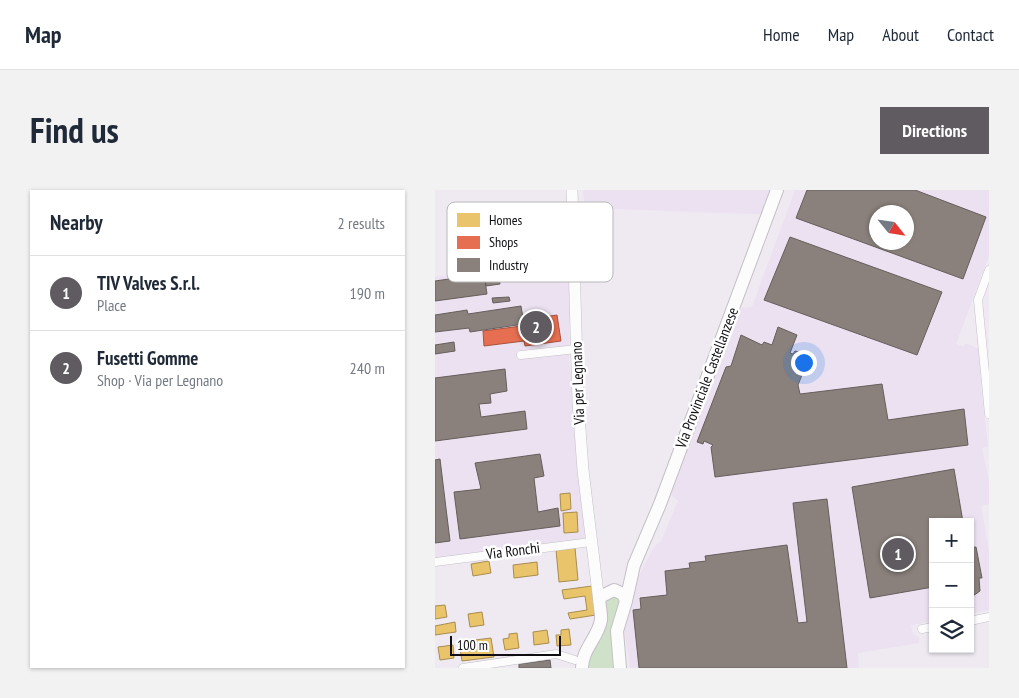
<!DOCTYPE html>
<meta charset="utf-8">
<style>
body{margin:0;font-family:"PT Sans Narrow",sans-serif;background:#f2f2f3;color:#1f2937}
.controls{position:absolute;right:15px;bottom:15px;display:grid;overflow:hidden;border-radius:0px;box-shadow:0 1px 4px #0004}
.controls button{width:45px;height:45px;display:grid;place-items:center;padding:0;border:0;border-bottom:1px solid #e0e1e3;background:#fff;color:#1f2937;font:25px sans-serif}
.compass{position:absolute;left:434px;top:15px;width:45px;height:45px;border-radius:50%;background:#fff;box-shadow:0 1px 4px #0004;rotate:120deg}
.scale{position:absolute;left:15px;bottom:12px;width:111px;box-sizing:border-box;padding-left:5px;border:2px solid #110e13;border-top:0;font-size:14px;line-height:18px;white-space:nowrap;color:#110e13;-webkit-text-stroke:4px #fff;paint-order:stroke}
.you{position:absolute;left:368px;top:172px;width:18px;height:18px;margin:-12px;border:4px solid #fff;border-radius:50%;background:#1a73e8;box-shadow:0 0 0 8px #1a73e833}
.badge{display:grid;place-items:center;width:32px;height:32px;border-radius:50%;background:#5f5b61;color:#fff;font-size:16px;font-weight:700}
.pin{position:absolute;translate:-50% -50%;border:2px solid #fff;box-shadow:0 1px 5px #0006}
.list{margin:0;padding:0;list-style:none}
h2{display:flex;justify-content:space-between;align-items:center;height:65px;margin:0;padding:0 20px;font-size:21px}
h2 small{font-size:16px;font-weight:400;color:#747a83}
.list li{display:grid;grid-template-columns:32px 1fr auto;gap:15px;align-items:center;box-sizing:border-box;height:75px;padding:0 20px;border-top:1px solid #e0e1e3}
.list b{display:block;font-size:19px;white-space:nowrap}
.list p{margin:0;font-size:16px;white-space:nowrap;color:#747a83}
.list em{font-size:16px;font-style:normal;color:#747a83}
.icon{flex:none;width:28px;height:28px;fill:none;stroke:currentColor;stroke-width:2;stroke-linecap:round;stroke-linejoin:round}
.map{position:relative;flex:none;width:554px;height:478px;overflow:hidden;border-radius:0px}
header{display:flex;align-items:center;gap:30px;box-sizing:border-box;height:70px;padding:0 25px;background:#fff;border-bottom:1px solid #e0e1e3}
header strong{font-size:24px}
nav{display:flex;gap:28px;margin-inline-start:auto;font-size:18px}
.intro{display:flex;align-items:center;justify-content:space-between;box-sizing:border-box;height:120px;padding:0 30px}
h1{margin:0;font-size:35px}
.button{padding:12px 22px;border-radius:0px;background:#5f5b61;color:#fff;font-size:18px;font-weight:700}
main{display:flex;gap:30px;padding:0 30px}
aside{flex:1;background:#fff;border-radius:0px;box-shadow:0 1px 4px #0004}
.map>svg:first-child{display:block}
</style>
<header>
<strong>Map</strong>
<nav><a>Home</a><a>Map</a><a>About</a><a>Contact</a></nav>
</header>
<div class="intro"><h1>Find us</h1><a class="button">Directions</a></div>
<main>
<aside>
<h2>Nearby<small>2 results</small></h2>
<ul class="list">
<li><span class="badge">1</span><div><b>TIV Valves S.r.l.</b><p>Place</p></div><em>190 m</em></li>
<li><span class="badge">2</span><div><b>Fusetti Gomme</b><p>Shop · Via per Legnano</p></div><em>240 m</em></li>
</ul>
</aside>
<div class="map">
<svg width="554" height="478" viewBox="0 0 554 478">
<rect width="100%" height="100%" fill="#efeaf2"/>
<path fill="#ebe1f1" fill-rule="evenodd" d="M148,0H338L329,24H318L150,18Z
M360,0H554V66L521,154L529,157L530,153L545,159L546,195L553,257L547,258L554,291V314L546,316L554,361V420L535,424V332H498V431L476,435L478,444L484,448V453L423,463L424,478H195L188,433L195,402L219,357L226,351L243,311L236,305L305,118L317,117ZM442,22H472V52H442Z
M135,75L134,169L153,352L0,376V87Z"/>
<path fill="#cfe2c9" d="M175,406L186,409L181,478H149L169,413Z"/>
<path fill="#e9c46a" stroke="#a88d50" d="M135,303L136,319L126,321L125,304Z
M142,322L143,342L129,343L128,323Z
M140,358L143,390L124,392L121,360Z
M54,371L56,383L38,386L36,374Z
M102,372L103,385L79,388L78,375Z
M157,396L161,425L135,429L133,423L152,420L150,406L129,409L127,400Z
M10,415L12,427L0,429V416Z
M47,422L49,435L35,437L33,424Z
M20,432L21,442L0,445V436Z
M134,439L136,455L122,456L121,445H126V440Z
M112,440L114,453L99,455L98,442Z
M82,443L84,458L70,460L68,449L74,448V444Z
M56,448L59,467L27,471L24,452Z
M18,455L19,468L5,470L3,457Z"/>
<path fill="#e76f51" stroke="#a7523e" d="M122,125L126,151L90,156L89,151L49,156L48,141L110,133L109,127Z"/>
<path fill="#8a817c" stroke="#665e5c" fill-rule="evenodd" d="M372,0H480L551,27L528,89L361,28ZM442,22H472V52H442Z
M355,47L507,102L482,165L329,110Z
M49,84L52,104L0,111V91Z
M64,87L65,94L51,96L50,88Z
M74,107L75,111L58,113L57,108Z
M86,116L89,134L35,142L34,138L0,142V125L32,120L33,124Z
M343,137L362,145L355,163L358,164L360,161L375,165L363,195L365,204L447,194L453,230L529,219L533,255L280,287L276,257L278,255L269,251L268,254L262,252L291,177L296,176L306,145L327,155L329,152L337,155Z
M19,152L20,161L0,164V155Z
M70,179L72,201L55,204L56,213L44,214L46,227L90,221L92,239L0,251V188Z
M105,264L109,286L99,288L103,322L123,318L125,336L25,349L19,302L46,299L40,273Z
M5,269L15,351L0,353V270Z
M519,279L528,332H498V397L435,408L417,297Z
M392,309L412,478H204L198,420L206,419L205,408L232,405L230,381L255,378L254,373L271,371L270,366L352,355L363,433L372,432L358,313Z
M541,357L547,388H544L545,401L535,408V358Z
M115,470L116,478H84V474Z"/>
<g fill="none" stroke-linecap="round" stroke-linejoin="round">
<g stroke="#c3c0c5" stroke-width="9">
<path id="street" d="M554,80L543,110L554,224
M86,165L142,159
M0,372L156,352
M535,431L554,427
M487,439L498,437
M28,478L121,464L140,470"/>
</g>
<g stroke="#c3c0c5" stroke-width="12">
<path id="secondary" d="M137,0L143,212L148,280L164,412"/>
</g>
<g stroke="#c3c0c5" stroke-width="14">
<path id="primary" d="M191,411L199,375L225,314L342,0
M147,478C147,459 163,448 166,430C167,422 163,415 165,407L179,400L188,404L191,411L182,441L185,478"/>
</g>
<use href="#street" stroke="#fdfcfd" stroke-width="8"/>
<use href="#secondary" stroke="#fdfcfd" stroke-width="11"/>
<use href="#primary" stroke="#fdfcfd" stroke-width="12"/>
</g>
<g text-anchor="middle" stroke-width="5" stroke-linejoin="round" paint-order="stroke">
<g font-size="15" fill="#110e13" stroke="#fff">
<text transform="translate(272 188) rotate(-69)" y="5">Via Provinciale Castellanzese</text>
<text transform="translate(143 193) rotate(-92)" y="5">Via per Legnano</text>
<text transform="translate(78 361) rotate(-7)" y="5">Via Ronchi</text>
</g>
</g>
<rect x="12" y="12" width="166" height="80" rx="8" fill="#fff" stroke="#b8b7b8" stroke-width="1"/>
<rect x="22" y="23" width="23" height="14" fill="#e9c46a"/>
<rect x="22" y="46" width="23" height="13" fill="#e76f51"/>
<rect x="22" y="68" width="23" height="14" fill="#8a817c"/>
<g font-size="14" fill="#110e13">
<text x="54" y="35">Homes</text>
<text x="54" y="57">Shops</text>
<text x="54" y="80">Industry</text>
</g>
</svg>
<div class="controls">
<button>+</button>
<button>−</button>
<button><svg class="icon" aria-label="layers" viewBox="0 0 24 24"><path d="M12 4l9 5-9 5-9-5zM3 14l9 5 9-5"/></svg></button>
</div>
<svg class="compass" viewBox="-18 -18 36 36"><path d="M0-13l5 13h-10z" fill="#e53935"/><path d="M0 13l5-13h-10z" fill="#747a83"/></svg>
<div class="scale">100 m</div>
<div class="you"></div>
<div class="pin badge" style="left:463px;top:364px">1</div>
<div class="pin badge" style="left:101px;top:137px">2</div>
</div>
</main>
